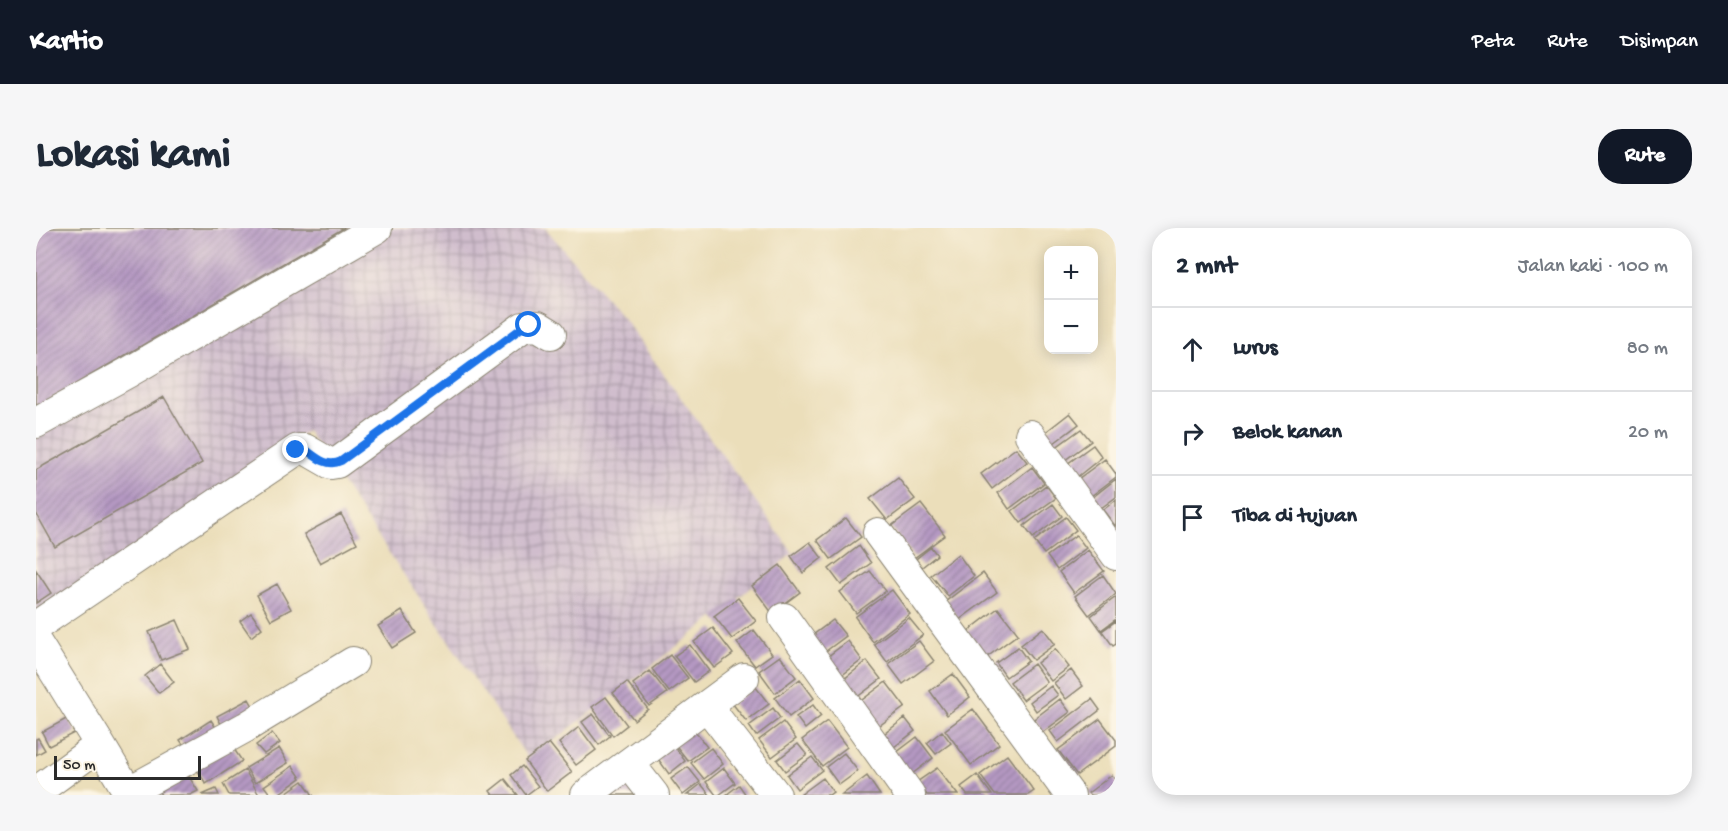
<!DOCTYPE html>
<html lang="id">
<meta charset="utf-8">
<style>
body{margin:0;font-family:"Gochi Hand",sans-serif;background:#f6f6f7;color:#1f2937}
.controls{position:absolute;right:18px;top:18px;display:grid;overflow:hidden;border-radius:12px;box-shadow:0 3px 15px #0003}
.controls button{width:54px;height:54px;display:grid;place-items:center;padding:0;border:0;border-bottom:2px solid #e0e1e3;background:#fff;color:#1f2937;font:30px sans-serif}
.scale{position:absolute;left:18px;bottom:15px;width:147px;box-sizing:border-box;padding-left:6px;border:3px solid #2b2b2b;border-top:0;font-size:16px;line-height:21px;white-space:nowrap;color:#2b2b2b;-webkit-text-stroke:4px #fcf5e5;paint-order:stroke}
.stop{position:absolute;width:18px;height:18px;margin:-14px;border:4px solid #1a73e8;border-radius:50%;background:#fff}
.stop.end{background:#1a73e8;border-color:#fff;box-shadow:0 2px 6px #0008}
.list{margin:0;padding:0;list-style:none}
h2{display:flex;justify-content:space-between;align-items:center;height:78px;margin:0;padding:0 24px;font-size:26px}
h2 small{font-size:20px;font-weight:400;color:#747a83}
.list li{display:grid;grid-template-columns:39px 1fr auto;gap:18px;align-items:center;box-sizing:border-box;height:84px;padding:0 24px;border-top:2px solid #e0e1e3}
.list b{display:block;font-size:22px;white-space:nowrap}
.list em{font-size:20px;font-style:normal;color:#747a83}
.icon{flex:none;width:33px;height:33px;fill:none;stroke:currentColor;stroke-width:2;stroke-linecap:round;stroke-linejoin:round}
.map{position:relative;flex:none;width:1080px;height:567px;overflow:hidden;border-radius:24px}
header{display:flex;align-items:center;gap:36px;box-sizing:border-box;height:84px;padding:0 30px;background:#111827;color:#fff}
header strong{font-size:28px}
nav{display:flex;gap:33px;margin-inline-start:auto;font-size:21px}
.intro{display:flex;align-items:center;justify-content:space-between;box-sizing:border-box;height:144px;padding:0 36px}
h1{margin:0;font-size:42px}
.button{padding:15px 27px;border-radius:24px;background:#111827;color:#fff;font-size:21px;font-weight:700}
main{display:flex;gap:36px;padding:0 36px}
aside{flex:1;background:#fff;border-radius:24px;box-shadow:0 3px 15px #0003}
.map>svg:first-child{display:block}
</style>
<header>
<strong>Kartio</strong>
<nav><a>Peta</a><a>Rute</a><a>Disimpan</a></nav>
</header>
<div class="intro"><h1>Lokasi kami</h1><a class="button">Rute</a></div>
<main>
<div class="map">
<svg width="1080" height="567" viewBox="0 0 1080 567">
<defs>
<pattern id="industrial-grid" width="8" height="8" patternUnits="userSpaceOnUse" patternTransform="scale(1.5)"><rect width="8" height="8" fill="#d0bdcd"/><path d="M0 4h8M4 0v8" fill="none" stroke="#a99aa7"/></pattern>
<pattern id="building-hatch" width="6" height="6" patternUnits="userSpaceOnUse" patternTransform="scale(1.5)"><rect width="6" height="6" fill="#b599c3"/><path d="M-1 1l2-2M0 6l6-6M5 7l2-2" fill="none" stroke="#937d9f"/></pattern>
</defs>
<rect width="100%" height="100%" fill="#fcf5e5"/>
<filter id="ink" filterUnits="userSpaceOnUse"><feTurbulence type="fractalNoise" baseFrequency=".0167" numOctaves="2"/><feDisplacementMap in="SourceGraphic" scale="12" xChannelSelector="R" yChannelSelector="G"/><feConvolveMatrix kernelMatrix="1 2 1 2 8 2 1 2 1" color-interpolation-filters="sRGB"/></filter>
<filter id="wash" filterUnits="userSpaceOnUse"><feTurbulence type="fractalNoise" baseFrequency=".008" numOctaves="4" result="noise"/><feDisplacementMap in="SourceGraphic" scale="24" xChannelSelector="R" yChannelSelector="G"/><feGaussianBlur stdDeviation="1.35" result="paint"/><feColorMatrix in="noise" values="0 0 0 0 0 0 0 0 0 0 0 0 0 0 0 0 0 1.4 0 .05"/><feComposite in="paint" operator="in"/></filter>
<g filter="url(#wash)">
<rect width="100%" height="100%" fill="#ebdeba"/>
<path fill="url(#industrial-grid)" d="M0,0H509L588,91L757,325L680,388L493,532L271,203L0,389Z"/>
<g id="blocks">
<path fill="url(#building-hatch)" d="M0,0H308L0,179Z
M128,169L166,235L19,319L0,285V242Z
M1034,185L1043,196L1014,218L1006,207Z
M1045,201L1055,213L1029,232L1019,220Z
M1057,217L1066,229L1041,249L1031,236Z
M980,220L991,234L956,261L945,246Z
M1069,231L1080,246V249L1055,268L1042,251Z
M996,239L1008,255L973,281L962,265Z
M862,250L879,271L851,292L834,271Z
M1080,251V269L1065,280L1057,269Z
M1010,257L1020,270L985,295L976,283Z
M1080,272V299L1067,282Z
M885,276L909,307L878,330L854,299Z
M1017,276L1026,288L997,310L988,298Z
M305,286L321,315L284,335L268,306Z
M1030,289L1040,302L1008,326L998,313Z
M810,290L825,309L795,331L781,312Z
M1040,307L1050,320L1021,342L1011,328Z
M774,314L786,330L767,345L755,328Z
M823,318L835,335L805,357L793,341Z
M895,319L901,327L886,339L880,331Z
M1052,322L1068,343L1038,365L1023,344Z
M922,326L938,348L912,368L895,347Z
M744,337L764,364L736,385L716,358Z
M0,342L15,365L0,375Z
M834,343L850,363L820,385L804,364Z
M947,345L961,364L923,392L909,374Z
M1067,347L1080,366L1053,387L1039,368Z
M241,356L255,381L235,392L221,367Z
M856,362L874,386L837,414L819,389Z
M1080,369V391L1065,402L1055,388Z
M702,370L720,393L696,411L678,388Z
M962,380L982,406L951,429L931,404Z
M366,383L380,405L356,420L342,398Z
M215,385L226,400L215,409L204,393Z
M873,390L887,407L851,434L838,416Z
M141,392L154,421L125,432L113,404Z
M797,392L810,408L786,426L773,410Z
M1080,393V416L1077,418L1066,403Z
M677,400L697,426L678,440L658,414Z
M1007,400L1019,416L997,432L985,417Z
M718,402L736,426L719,438L701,415Z
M812,413L826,432L801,451L787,432Z
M883,413L898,433L867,456L852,436Z
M654,417L673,443L658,454L638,428Z
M982,419L992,433L970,449L960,435Z
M1019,421L1033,439L1015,453L1001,435Z
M634,427L652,450L633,464L616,441Z
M744,428L760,449L739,465L723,443Z
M831,433L845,451L816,473L803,455Z
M124,436L138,454L123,465L109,448Z
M998,436L1011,454L987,472L974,454Z
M1035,442L1047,458L1030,471L1018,455Z
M614,443L631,465L613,478L597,456Z
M917,446L934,469L911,487L894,463Z
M764,451L778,470L753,489L739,470Z
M591,454L612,481L598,492L577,465Z
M850,454L869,479L836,503L818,478Z
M719,458L733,476L710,493L696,475Z
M1015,458L1022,467L1000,483L994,474Z
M570,469L591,497L577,508L556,479Z
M213,471L223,489L190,506L181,488Z
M1024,471L1034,484L1007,504L998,491Z
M1056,471L1064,482L1022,514L1014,503Z
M777,477L785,488L769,501L760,489Z
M737,480L744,490L720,508L713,498Z
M937,481L963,516L935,537L909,502Z
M557,486L574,508L563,517L546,494Z
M32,490L40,504L13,518L6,504Z
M869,490L879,503L854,522L844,509Z
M1064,491L1080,512V518L1041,547L1022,522Z
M175,492L185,508L155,528L144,512Z
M791,493L811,519L786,538L766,512Z
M747,494L760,511L736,529L723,512Z
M543,499L560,522L540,537L523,515Z
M657,501L671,519L652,533L638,515Z
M906,503L915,515L900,526L891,515Z
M236,505L244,515L228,526L220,517Z
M881,509L897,530L872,549L856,528Z
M2,510L9,522L0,527V511Z
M513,515L536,544L511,563L489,533Z
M637,516L649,533L633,546L620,528Z
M762,516L771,527L749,543L741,532Z
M196,518L206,533L170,556L160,540Z
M243,520L252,535L219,555L210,540Z
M675,520L687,536L668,551L655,535Z
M808,525L822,543L803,557L790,539Z
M971,527L998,563L992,567H959L944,547Z
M776,529L786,542L761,561L751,547Z
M257,538L265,550L241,567H235L228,558Z
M486,538L502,558L490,567L475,547Z
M652,539L664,554L647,567L635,551Z
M688,540L699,555L683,567H680L670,554Z
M901,540L922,567H891L881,554Z
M209,542L223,567H193L187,556Z
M152,547L162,563L154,567H125L123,564Z
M941,547L956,567H931L925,559Z
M1076,547L1080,553V567H1054L1052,565Z
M831,548L844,567H806Z
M787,550L797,564L793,567H764Z
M469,551L482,567H457L454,563Z
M267,553L277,567H247Z
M589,554L599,567H572Z
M665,556L674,567H651Z
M703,557L710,567H690Z
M180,561L183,567H166Z"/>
</g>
</g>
<g filter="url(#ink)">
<use href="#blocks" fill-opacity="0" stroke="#8b8472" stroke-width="1.5"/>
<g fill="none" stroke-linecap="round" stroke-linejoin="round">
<g stroke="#8b8472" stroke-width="32">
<path id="minor" d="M0,195L93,144L341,0
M994,207L1080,327
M842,305L1034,567
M748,390L874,567
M0,398L262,221H269L295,236L301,235L487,99L502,98L515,106
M0,414L64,517L94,567
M671,478L740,567
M593,535L618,567
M0,564L64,517
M92,564L210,499L317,434
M550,567L708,450"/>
</g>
<use href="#minor" stroke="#fff" stroke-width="30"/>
</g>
</g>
<g fill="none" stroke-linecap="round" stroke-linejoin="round" filter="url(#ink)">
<path stroke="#1a73e8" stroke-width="8" d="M260,222L269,221C280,229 291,240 305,233L487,99L493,97"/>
</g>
</svg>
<div class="controls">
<button>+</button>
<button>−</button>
</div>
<div class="scale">50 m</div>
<div class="stop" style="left:493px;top:97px"></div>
<div class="stop end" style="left:260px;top:222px"></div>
</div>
<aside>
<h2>2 mnt<small>Jalan kaki · 100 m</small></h2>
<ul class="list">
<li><svg class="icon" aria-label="ahead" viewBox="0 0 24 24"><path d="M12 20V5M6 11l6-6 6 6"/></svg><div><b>Lurus</b></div><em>80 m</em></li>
<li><svg class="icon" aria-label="right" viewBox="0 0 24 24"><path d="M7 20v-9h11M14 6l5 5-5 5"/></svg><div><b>Belok kanan</b></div><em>20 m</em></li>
<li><svg class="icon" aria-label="arrive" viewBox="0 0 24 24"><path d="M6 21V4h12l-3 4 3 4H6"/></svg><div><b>Tiba di tujuan</b></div></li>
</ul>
</aside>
</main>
